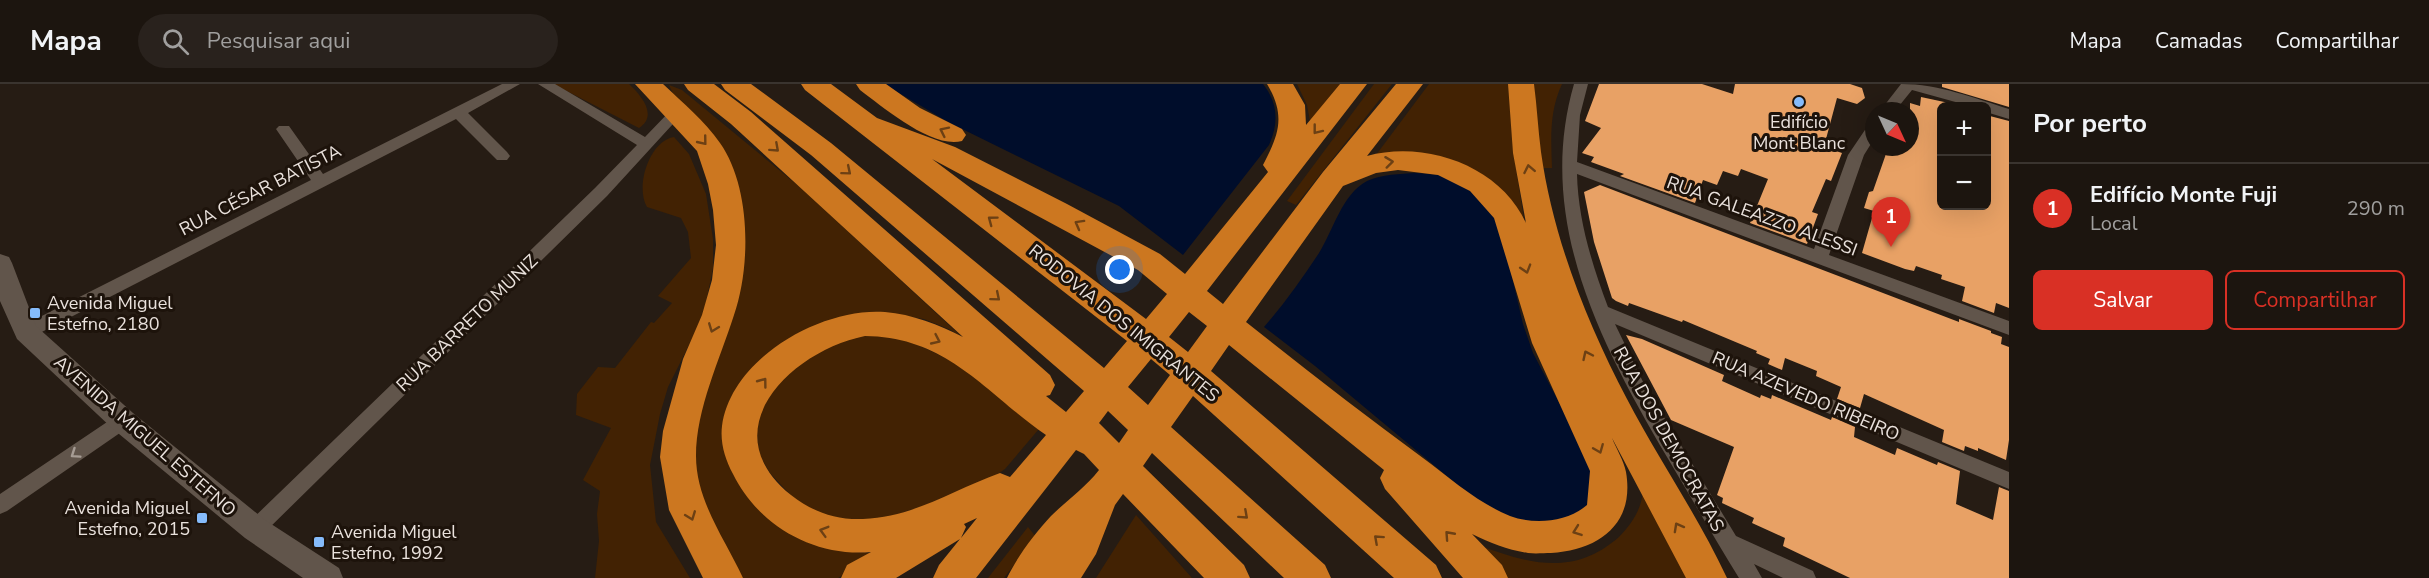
<!DOCTYPE html>
<html lang="pt">
<meta charset="utf-8">
<style>
body{margin:0;font-family:"Nunito Sans",sans-serif;background:#29221d;color:#f1f3f6}
.controls{position:absolute;right:18px;top:18px;display:grid;overflow:hidden;border-radius:9px;box-shadow:0 6px 24px #0002}
.controls button{width:54px;height:54px;display:grid;place-items:center;padding:0;border:0;border-bottom:2px solid #3a342f;background:#1c150f;color:#f1f3f6;font:30px sans-serif}
.compass{position:absolute;left:1865px;top:18px;width:54px;height:54px;border-radius:50%;background:#1c150f;box-shadow:0 6px 24px #0002;rotate:134deg}
.you{position:absolute;left:1120px;top:186px;width:21px;height:21px;margin:-15px;border:4px solid #fff;border-radius:50%;background:#1a73e8;box-shadow:0 0 0 9px #1a73e833}
.badge{display:grid;place-items:center;width:39px;height:39px;border-radius:50%;background:#d93025;color:#fff;font-size:20px;font-weight:700}
.pin{position:absolute;translate:-50% -50px;filter:drop-shadow(0 2px 3px #0008)}
.pin::after{content:'';position:absolute;top:32px;width:21px;height:18px;background:inherit;clip-path:polygon(0 0,100% 0,50% 100%)}
.list{margin:0;padding:0;list-style:none}
h2{display:flex;justify-content:space-between;align-items:center;height:78px;margin:0;padding:0 24px;font-size:26px}
h2 small{font-size:20px;font-weight:400;color:#a09f9e}
.list li{display:grid;grid-template-columns:39px 1fr auto;gap:18px;align-items:center;box-sizing:border-box;height:90px;padding:0 24px;border-top:2px solid #3a342f}
.list b{display:block;font-size:22px;white-space:nowrap}
.list p{margin:0;font-size:20px;white-space:nowrap;color:#a09f9e}
.list em{font-size:20px;font-style:normal;color:#a09f9e}
.actions{display:flex;gap:12px;padding:18px 24px}
.actions a{flex:1;padding:14px 0;border:2px solid #d93025;border-radius:9px;text-align:center;font-size:21px;color:#d93025}
.actions .main{background:#d93025;color:#fff}
.icon{flex:none;width:33px;height:33px;fill:none;stroke:currentColor;stroke-width:2;stroke-linecap:round;stroke-linejoin:round}
.map{position:relative;flex:none;width:2009px;height:494px;overflow:hidden}
header{display:flex;align-items:center;gap:36px;box-sizing:border-box;height:84px;padding:0 30px;background:#1c150f;border-bottom:2px solid #3a342f}
header strong{font-size:28px}
nav{display:flex;gap:33px;margin-inline-start:auto;font-size:21px}
.search{width:420px;height:54px;background:#29221d;display:flex;align-items:center;gap:15px;box-sizing:border-box;padding:0 21px;border-radius:33px;color:#a09f9e;font-size:22px}
main{display:flex}
aside{flex:1;background:#1c150f}
.map>svg:first-child{display:block}
</style>
<header>
<strong>Mapa</strong>
<div class="search"><svg class="icon" aria-label="search" viewBox="0 0 24 24"><circle cx="10" cy="10" r="6"/><path d="M15 15l6 6"/></svg>Pesquisar aqui</div>
<nav><a>Mapa</a><a>Camadas</a><a>Compartilhar</a></nav>
</header>
<main>
<div class="map">
<svg width="2009" height="494" viewBox="0 0 2009 494">
<rect width="100%" height="100%" fill="#261c14"/>
<path fill="#422203" d="M553,0H629C642,12 658,32 639,44Z
M1297,0H1340L1310,37L1307,21Z
M1374,0H1392L1296,121L1287,117Z
M1429,0H1508L1513,65L1524,136L1477,92L1373,75Z
M1534,0H1562C1549,28 1551,55 1552,84H1539Z
M669,1L682,6L801,104L963,254L951,246L924,235L893,230L749,300L761,428C797,459 835,469 881,470L838,494H737L719,465L689,371L744,167Z
M674,53L689,70L706,110L713,155V184L703,233L668,303L660,330L650,381L656,438L690,494H595L599,457L597,430L600,407L583,396L611,344L576,331L577,310L598,283L615,284L651,238L654,239L672,219L658,212L691,174L688,148L681,134L647,123C635,103 649,57 674,53Z
M882,250L914,259L946,274L1044,339L1005,385L992,394L953,412L880,436L832,435L797,418L770,389L759,370L756,337L776,300L814,267L860,251Z
M1643,404L1687,494H1506L1475,460C1527,479 1572,494 1619,453C1632,440 1643,423 1643,404Z
M1136,431L1192,494H1096Z
M1028,443L1036,453L1004,494H988Z"/>
<path fill="#000d2b" d="M884,0H1263C1278,19 1279,39 1269,61L1183,171L1119,122L948,38Z
M1416,89L1439,91L1470,103L1491,123L1503,154L1523,240L1533,269L1594,385L1590,419L1584,425L1567,434L1534,439L1490,428L1315,282L1264,243C1284,220 1302,195 1319,169C1333,147 1342,110 1367,97C1382,90 1400,90 1416,89Z"/>
<path fill="#e8a165" d="M1599,0H1702L1733,10L1735,0H1850L1862,4L1865,14L1857,20L1837,14L1826,55L1836,58L1833,66L1842,69L1831,97L1826,95L1812,128L1818,130L1807,160L1750,139L1768,95L1741,85L1738,92L1723,87L1717,101L1703,96L1695,119L1620,92L1624,90L1591,78L1594,73L1582,69L1601,44L1585,37Z
M1942,0H2009V23L1942,3Z
M1921,13L1963,22H1941V122H1986V31L2009,37V224L1996,219L1994,229L1962,217L1965,203L1941,195L1942,191L1916,182L1914,187L1905,185L1862,169L1874,127L1864,124L1869,108L1873,107L1887,67L1891,69L1893,63H1910V19L1920,22Z
M1600,101L1959,238V235L1991,247V249L2002,253L2001,260L2009,263V356L2006,376L1978,364V367L1965,362L1964,367L1942,358L1944,346L1864,310L1860,324L1837,315L1841,303L1816,292L1817,287L1785,274L1782,286L1768,280L1770,275L1756,269L1757,267L1683,236L1682,238L1629,219L1628,222L1616,217L1612,214L1594,158L1584,108Z
M1626,251L1642,255L1724,291L1722,297L1760,314L1761,311L1771,315L1772,311L1831,336L1832,333L1855,343L1854,353L1895,371L1897,364L1937,381L1938,378L1960,387L1956,420L1993,436L1999,403L2009,407V494H1850L1783,462L1785,454L1752,439L1754,434L1722,419L1723,414L1717,411L1734,363L1671,336Z"/>
<g fill="none" stroke-linecap="round" stroke-linejoin="round">
<path fill="#61554b" fill-rule="evenodd" d="M502,0H520L468,29L507,68L510,72L507,76H497L456,35L32,253L26,255L20,253L17,248L20,243L311,96L276,45L279,42H289L323,90Z
M538,0H555L645,53L671,26L676,24L683,29L607,112L262,451L255,454L248,451L245,445L248,439L595,104L637,61Z
M1574,0H1588L1580,31L1577,78L1814,165L1848,71L1869,40L1874,38V55L1864,71L1829,171L2009,237V251L1577,90C1578,135 1592,181 1608,223L2009,388V405L1615,240L1645,302L1736,452L1813,487L1816,494H1783L1754,480L1762,494H1739C1714,454 1691,413 1667,373C1600,259 1535,135 1574,0Z
M1901,0C1939,0 1974,14 2009,25V35L1986,28V22H1970L1912,6L1895,27H1880Z
M123,329L130,332L133,337L130,342L7,427L0,430V410L116,332Z"/>
<path fill="#61554b" fill-rule="evenodd" d="M0,170L9,173L12,179L36,242L133,329L265,436L339,484L343,494H303L245,454L113,345L17,255L0,217Z"/>
<path fill="#cc7720" fill-rule="evenodd" d="M635,0H663C683,19 705,37 720,59C751,103 751,182 734,231C720,275 696,325 696,372C696,417 725,455 743,494H703L669,426L660,373L663,347L683,275L702,231L712,196L716,161L713,126L708,100L697,67Z
M684,0H714L751,28L1050,291L1055,301L1050,311L1046,312L1066,328L1084,307L811,71L725,6L721,0H751L831,59L1104,284L1127,257L805,6L801,0H831L877,34L955,63L1067,120L1160,170L1185,190L1268,88L1263,81C1279,50 1286,32 1267,0H1293L1305,21L1306,41L1340,0H1367L1207,207L1223,220L1323,88L1396,0H1423L1367,72C1426,56 1500,82 1526,139L1513,69L1508,0H1534C1537,23 1538,45 1541,68C1553,154 1587,239 1627,315C1659,376 1698,432 1727,494H1686L1612,354C1616,364 1624,377 1626,388C1635,440 1599,466 1551,469C1544,469 1536,470 1528,469C1508,466 1491,459 1472,450L1502,481L1508,494H1463L1385,405L1380,394L1384,386L1229,261L1211,287L1436,481L1442,494H1394L1193,312L1171,343L1325,481L1331,494H1284L1152,369L1143,382L1244,481L1250,494H1204L1123,410L1115,421L1096,470L1081,494H1007C1017,473 1035,449 1051,432C1067,416 1085,404 1099,386L1084,370L1076,366L976,494H933L939,481L960,455L896,494H841L847,481L871,468C813,473 758,441 733,390C725,375 720,359 722,342C731,274 822,223 885,228C912,230 939,241 963,253L731,40L688,6ZM932,75L1138,186L1167,210L1146,235ZM1398,86L1438,91L1470,107L1494,134L1532,259L1590,387L1587,421C1568,438 1534,441 1510,432C1478,419 1451,395 1423,374C1363,330 1304,284 1246,238L1343,102L1376,89ZM1189,228L1207,242L1188,268L1169,253ZM865,252C948,253 984,308 1046,351L1010,393L1000,389C953,406 914,433 863,435C835,436 813,428 791,411C710,346 791,267 865,252ZM1151,275L1170,291L1148,321L1128,303ZM1108,327L1128,346L1119,359L1099,339ZM977,434L961,454L966,443L964,440Z
M856,0H886L920,24L962,45L966,51L962,57C932,65 883,23 860,6Z"/>
</g>
<defs><path id="oneway-chevron" d="M-2-3.5L2.5 0L-2 3.5" fill="none" stroke-width="1.6" stroke-linecap="round" stroke-linejoin="round" transform="scale(1.5)"/></defs>
<g stroke="#6c4014">
<use href="#oneway-chevron" transform="translate(1317 46) rotate(128)"/>
<use href="#oneway-chevron" transform="translate(944 47) rotate(-154)"/>
<use href="#oneway-chevron" transform="translate(703 57) rotate(51)"/>
<use href="#oneway-chevron" transform="translate(775 64) rotate(42)"/>
<use href="#oneway-chevron" transform="translate(1389 78) rotate(-7)"/>
<use href="#oneway-chevron" transform="translate(1529 85) rotate(-101)"/>
<use href="#oneway-chevron" transform="translate(847 87) rotate(40)"/>
<use href="#oneway-chevron" transform="translate(992 136) rotate(-143)"/>
<use href="#oneway-chevron" transform="translate(1079 140) rotate(-151)"/>
<use href="#oneway-chevron" transform="translate(1526 185) rotate(73)"/>
<use href="#oneway-chevron" transform="translate(996 213) rotate(40)"/>
<use href="#oneway-chevron" transform="translate(713 244) rotate(111)"/>
<use href="#oneway-chevron" transform="translate(936 256) rotate(25)"/>
<use href="#oneway-chevron" transform="translate(1587 271) rotate(-115)"/>
<use href="#oneway-chevron" transform="translate(763 298) rotate(-53)"/>
<use href="#oneway-chevron" transform="translate(1599 365) rotate(68)"/>
<use href="#oneway-chevron" transform="translate(1244 431) rotate(42)"/>
<use href="#oneway-chevron" transform="translate(691 432) rotate(69)"/>
<use href="#oneway-chevron" transform="translate(1678 443) rotate(-119)"/>
<use href="#oneway-chevron" transform="translate(824 447) rotate(-164)"/>
<use href="#oneway-chevron" transform="translate(1577 447) rotate(160)"/>
<use href="#oneway-chevron" transform="translate(1449 451) rotate(-132)"/>
<use href="#oneway-chevron" transform="translate(1378 455) rotate(-138)"/>
</g>
<use stroke="#a69c94" href="#oneway-chevron" transform="translate(75 370) rotate(146)"/>
<g fill="#85bbfb" stroke="#1d130b" stroke-width="2">
<circle cx="1799" cy="18" r="6"/>
<rect x="29" y="223" width="12" height="12" rx="3"/>
<rect x="196" y="428" width="12" height="12" rx="3"/>
<rect x="313" y="452" width="12" height="12" rx="3"/>
</g>
<g text-anchor="middle" stroke-width="6" stroke-linejoin="round" paint-order="stroke">
<g font-size="18" fill="#eae2dd" stroke="#1d130b" text-anchor="start">
<text x="1799" y="44" text-anchor="middle">Edifício<tspan x="1799" dy="21">Mont Blanc</tspan></text>
<text x="47" y="225">Avenida Miguel<tspan x="47" dy="21">Estefno, 2180</tspan></text>
<text x="190" y="430" text-anchor="end">Avenida Miguel<tspan x="190" dy="21">Estefno, 2015</tspan></text>
<text x="331" y="454">Avenida Miguel<tspan x="331" dy="21">Estefno, 1992</tspan></text>
</g>
<g font-size="18" fill="#eae2dd" stroke="#1d130b">
<text transform="translate(260 106) rotate(-27)" y="6">RUA CÉSAR BATISTA</text>
<text transform="translate(1762 132) rotate(20)" y="6">RUA GALEAZZO ALESSI</text>
<text transform="translate(467 239) rotate(-44)" y="6">RUA BARRETO MUNIZ</text>
<text transform="translate(1124 239) rotate(39)" y="6">RODOVIA DOS IMIGRANTES</text>
<text transform="translate(1806 312) rotate(23)" y="6">RUA AZEVEDO RIBEIRO</text>
<text transform="translate(145 352) rotate(41)" y="6">AVENIDA MIGUEL ESTEFNO</text>
<text transform="translate(1669 355) rotate(61)" y="6">RUA DOS DEMOCRATAS</text>
</g>
</g>
</svg>
<div class="controls">
<button>+</button>
<button>−</button>
</div>
<svg class="compass" viewBox="-18 -18 36 36"><path d="M0-13l5 13h-10z" fill="#e53935"/><path d="M0 13l5-13h-10z" fill="#a09f9e"/></svg>
<div class="you"></div>
<div class="pin badge" style="left:1891px;top:163px">1</div>
</div>
<aside>
<h2>Por perto<small></small></h2>
<ul class="list">
<li><span class="badge">1</span><div><b>Edifício Monte Fuji</b><p>Local</p></div><em>290 m</em></li>
</ul>
<div class="actions"><a class="main">Salvar</a><a>Compartilhar</a></div>
</aside>
</main>
